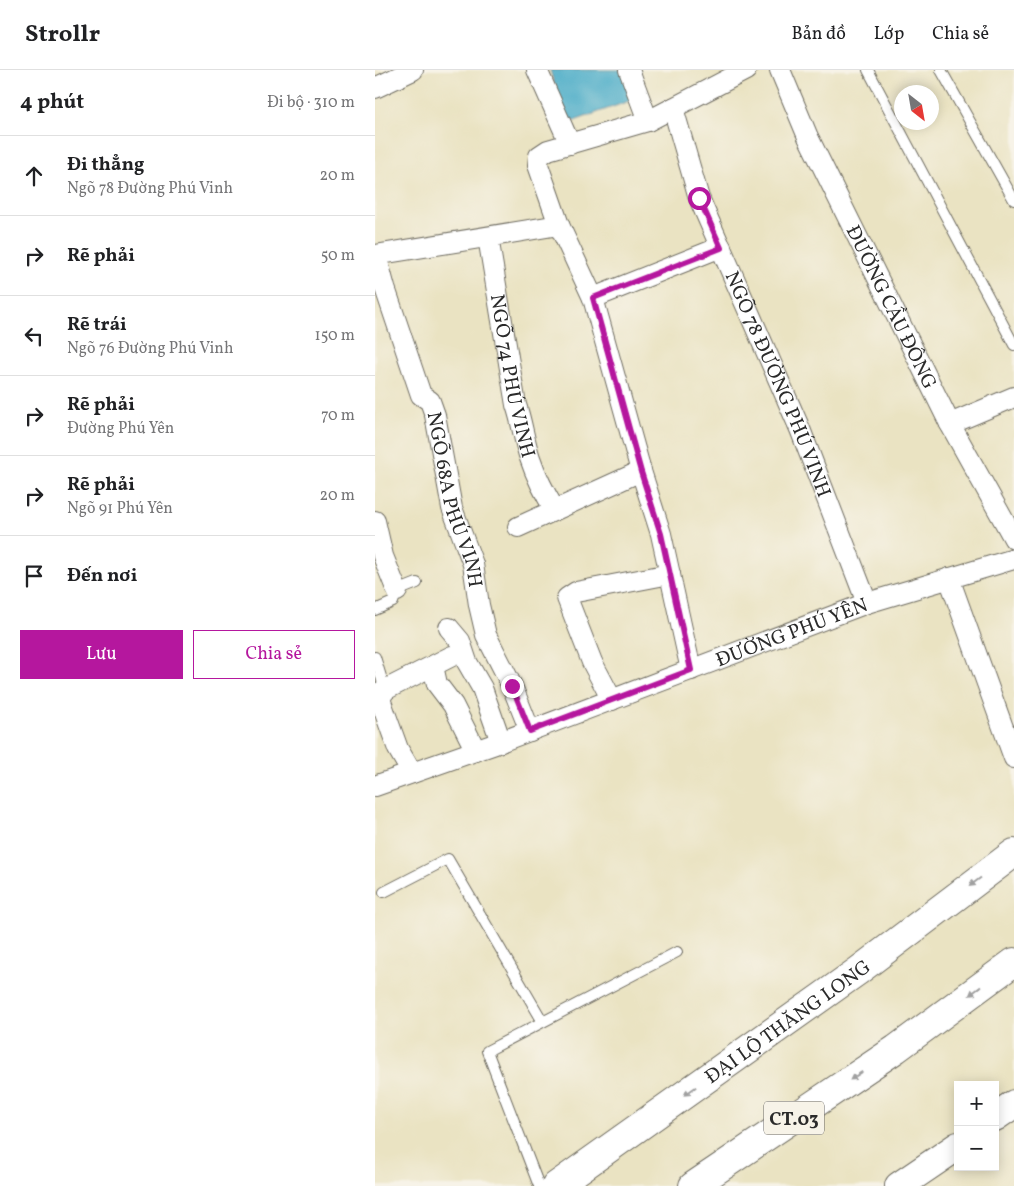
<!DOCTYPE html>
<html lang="vi">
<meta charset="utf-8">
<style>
body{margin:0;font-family:Vollkorn,serif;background:#f6f6f6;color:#202124}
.controls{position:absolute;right:15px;bottom:15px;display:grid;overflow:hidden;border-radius:0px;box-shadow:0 2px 12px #0003}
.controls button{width:45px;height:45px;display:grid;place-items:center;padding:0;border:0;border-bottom:1px solid #e0e0e0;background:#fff;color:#202124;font:25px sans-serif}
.compass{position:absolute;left:519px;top:15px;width:45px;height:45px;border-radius:50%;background:#fff;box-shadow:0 2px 12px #0003;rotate:149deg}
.stop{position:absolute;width:15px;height:15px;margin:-11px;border:4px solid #b5179e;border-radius:50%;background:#fff}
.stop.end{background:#b5179e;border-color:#fff;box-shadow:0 1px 5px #0008}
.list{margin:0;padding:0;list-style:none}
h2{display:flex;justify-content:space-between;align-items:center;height:65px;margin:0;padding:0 20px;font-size:21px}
h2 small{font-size:16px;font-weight:400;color:#757577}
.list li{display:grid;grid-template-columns:32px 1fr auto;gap:15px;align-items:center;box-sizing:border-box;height:80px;padding:0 20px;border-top:1px solid #e0e0e0}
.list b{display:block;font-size:19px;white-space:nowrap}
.list p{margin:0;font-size:16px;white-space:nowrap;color:#757577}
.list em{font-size:16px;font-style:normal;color:#757577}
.actions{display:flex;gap:10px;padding:15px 20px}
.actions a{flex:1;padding:11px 0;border:1px solid #b5179e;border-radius:0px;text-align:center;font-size:18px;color:#b5179e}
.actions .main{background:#b5179e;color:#fff}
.icon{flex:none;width:28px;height:28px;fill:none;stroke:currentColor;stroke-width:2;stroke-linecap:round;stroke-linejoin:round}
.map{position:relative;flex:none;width:639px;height:1116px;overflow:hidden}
header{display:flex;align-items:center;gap:30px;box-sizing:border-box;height:70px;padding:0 25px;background:#fff;border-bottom:1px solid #e0e0e0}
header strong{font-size:24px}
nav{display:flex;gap:28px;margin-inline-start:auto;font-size:18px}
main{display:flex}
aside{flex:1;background:#fff}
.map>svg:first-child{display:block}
</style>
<header>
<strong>Strollr</strong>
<nav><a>Bản đồ</a><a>Lớp</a><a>Chia sẻ</a></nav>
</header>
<main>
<aside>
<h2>4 phút<small>Đi bộ · 310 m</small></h2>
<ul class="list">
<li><svg class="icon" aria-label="ahead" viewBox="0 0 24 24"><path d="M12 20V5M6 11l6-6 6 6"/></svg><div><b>Đi thẳng</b><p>Ngõ 78 Đường Phú Vinh</p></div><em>20 m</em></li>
<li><svg class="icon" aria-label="right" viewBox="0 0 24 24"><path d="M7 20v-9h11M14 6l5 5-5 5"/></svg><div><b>Rẽ phải</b></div><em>50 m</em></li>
<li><svg class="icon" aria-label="left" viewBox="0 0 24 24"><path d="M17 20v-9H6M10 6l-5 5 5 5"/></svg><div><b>Rẽ trái</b><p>Ngõ 76 Đường Phú Vinh</p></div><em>150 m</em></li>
<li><svg class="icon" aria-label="right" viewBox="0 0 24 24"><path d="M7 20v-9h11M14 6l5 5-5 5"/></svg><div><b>Rẽ phải</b><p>Đường Phú Yên</p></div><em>70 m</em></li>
<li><svg class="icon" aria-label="right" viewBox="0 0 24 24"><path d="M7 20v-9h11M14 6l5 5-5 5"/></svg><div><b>Rẽ phải</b><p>Ngõ 91 Phú Yên</p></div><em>20 m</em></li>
<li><svg class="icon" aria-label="arrive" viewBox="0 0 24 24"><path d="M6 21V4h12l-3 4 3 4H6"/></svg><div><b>Đến nơi</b></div></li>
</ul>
<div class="actions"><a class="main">Lưu</a><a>Chia sẻ</a></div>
</aside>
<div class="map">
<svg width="639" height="1116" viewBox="0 0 639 1116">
<rect width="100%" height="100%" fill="#f7f3e8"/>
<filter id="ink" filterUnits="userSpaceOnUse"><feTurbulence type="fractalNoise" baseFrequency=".02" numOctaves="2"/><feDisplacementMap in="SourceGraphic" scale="10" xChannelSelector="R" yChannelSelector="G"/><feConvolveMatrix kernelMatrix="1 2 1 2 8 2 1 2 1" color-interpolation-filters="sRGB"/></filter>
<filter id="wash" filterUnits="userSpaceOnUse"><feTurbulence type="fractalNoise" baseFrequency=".0096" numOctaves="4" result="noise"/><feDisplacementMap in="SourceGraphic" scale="20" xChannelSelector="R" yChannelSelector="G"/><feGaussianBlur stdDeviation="1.12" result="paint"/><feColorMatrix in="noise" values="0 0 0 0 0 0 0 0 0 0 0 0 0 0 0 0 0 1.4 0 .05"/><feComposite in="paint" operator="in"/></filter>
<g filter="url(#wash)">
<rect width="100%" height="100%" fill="#eae3c2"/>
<path fill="#49acc8" stroke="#3a6c7a" d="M175,0H248L257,30L191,54Z"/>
</g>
<g filter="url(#ink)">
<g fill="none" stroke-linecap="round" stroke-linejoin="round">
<g stroke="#6e6b60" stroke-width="12">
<path id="service" d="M493,0L639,275
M566,0L639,130
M0,540L18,532L22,521L42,513
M0,587L10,620
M9,822L73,789L168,952
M164,1116L112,981L302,882"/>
</g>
<g stroke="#6e6b60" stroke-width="22">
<g id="minor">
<path d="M162,0L195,74"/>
<path d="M254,0L273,51"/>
<path id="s1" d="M405,0L433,67L575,354L639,469"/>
<path d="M0,18L38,0"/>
<path id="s2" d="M298,38L324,128L425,359L492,533"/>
<path id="s3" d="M113,167L141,335C147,352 149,371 155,388C161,406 170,424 180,440"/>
<path d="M0,185L184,155"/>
<path id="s4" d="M1,185L10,218L46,325L55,331L60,345L77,438L98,494L104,535L111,565L137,616L155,661"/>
<path d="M218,228L346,177"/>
<path d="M575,354L639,327"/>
<path d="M0,451L8,486L22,521"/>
<path d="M143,457L266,401"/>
<path d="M574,508L639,688"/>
<path d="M74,558L85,571L92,592L107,618L126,672"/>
<path d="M58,596L62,614L78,635L101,681"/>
<path d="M316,600L286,464L266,401L218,228L184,155L163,95L164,86L173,80L273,51L371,0"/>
<path d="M10,620L5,629L23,679L37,703"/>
<path d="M0,625L77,586"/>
<path d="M237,630L217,592L192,528L201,522L295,504"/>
<path id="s5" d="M0,716L120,674L492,533L639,489"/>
</g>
</g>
<g stroke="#6e6b60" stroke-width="30">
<g id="primary">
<path id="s6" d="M181,1116L483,901L639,783"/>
</g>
</g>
<g stroke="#6e6b60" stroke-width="30">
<path id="motorway" d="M620,1047L639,1034
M318,1116L521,979L639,892
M524,1116L583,1076"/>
</g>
<use href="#service" stroke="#fff" stroke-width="10"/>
<use href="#minor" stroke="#fff" stroke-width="20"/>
<use href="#primary" stroke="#fff" stroke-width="28"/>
<use href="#motorway" stroke="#fff" stroke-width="28"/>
</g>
<defs><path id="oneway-solid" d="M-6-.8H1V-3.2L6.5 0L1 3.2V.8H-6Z" transform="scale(1.25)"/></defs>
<g fill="#a0a0a0">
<use href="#oneway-solid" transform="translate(600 812) rotate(143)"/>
<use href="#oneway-solid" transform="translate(600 921) rotate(143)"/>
<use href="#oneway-solid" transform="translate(481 1006) rotate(146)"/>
<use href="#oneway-solid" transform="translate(315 1021) rotate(145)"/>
</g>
</g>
<g fill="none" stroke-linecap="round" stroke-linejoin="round" filter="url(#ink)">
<path stroke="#b5179e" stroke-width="6" d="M137,616L155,661L316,600L286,464L266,402L218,228L346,178L324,128"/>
</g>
<g text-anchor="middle" stroke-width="5" stroke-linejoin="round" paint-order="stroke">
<rect fill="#f7f3e8" stroke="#686764" stroke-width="1" x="389" y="1031.5" width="60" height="33" rx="4"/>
<g font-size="19" font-weight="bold" fill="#2b2b2b">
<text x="419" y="1055">CT.03</text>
</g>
<g font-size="20" fill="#2b2b2b" stroke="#f7f3e8">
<text dy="7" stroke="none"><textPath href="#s1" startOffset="262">ĐƯỜNG CẦU ĐÔNG</textPath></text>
<text dy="7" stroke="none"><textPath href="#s3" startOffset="141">NGÕ 74 PHÚ VINH</textPath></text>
<text dy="7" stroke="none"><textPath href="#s2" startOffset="296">NGÕ 78 ĐƯỜNG PHÚ VINH</textPath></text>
<text dy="7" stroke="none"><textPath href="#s4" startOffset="260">NGÕ 68A PHÚ VINH</textPath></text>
<text dy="7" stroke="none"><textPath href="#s5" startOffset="444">ĐƯỜNG PHÚ YÊN</textPath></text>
<text dy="7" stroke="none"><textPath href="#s6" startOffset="284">ĐẠI LỘ THĂNG LONG</textPath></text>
</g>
</g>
</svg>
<div class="controls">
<button>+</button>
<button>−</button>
</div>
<svg class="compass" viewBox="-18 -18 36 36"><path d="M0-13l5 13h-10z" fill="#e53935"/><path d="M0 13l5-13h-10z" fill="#757577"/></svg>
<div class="stop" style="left:324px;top:128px"></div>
<div class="stop end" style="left:137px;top:616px"></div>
</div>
</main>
